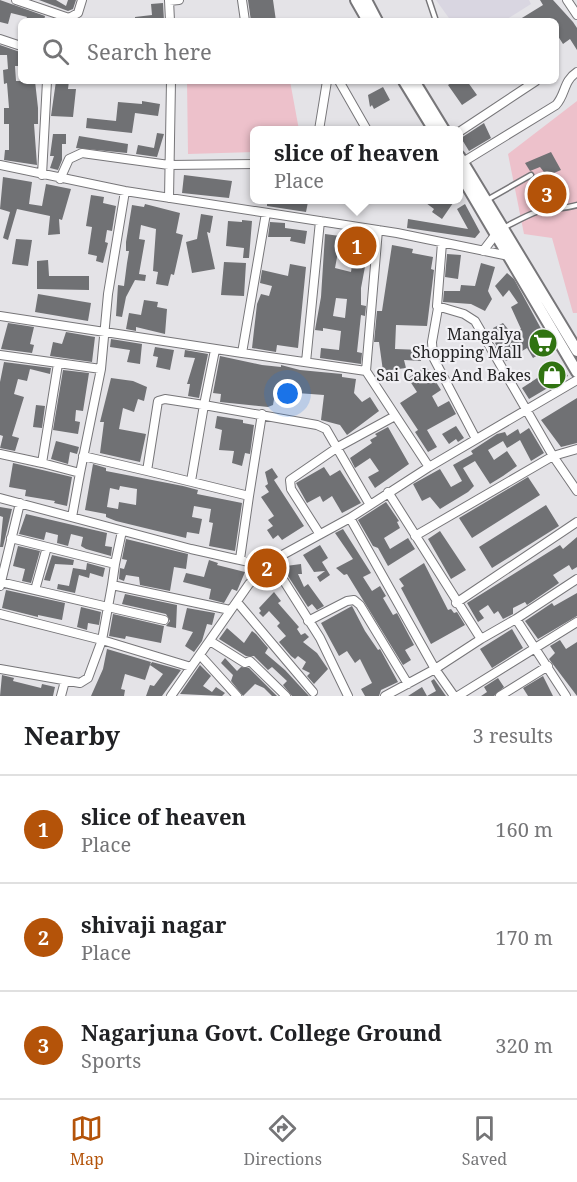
<!DOCTYPE html>
<style>
body{margin:0;font-family:"Noto Serif",serif;background:#f6f6f6;color:#202124}
.you{position:absolute;left:288px;top:394px;width:21px;height:21px;margin:-15px;border:4px solid #fff;border-radius:50%;background:#1a73e8;box-shadow:0 0 0 9px #1a73e833}
.badge{display:grid;place-items:center;width:39px;height:39px;border-radius:50%;background:#b45309;color:#fff;font-size:20px;font-weight:700}
.pin{position:absolute;translate:-50% -50%;border:3px solid #fff;box-shadow:0 2px 6px #0006}
.popup{position:absolute;left:250px;top:126px;width:213px;height:78px;box-sizing:border-box;display:grid;place-content:center;border-radius:9px;background:#fff;filter:drop-shadow(0 2px 4px #0005);font-size:20px;white-space:nowrap;color:#757577}
.popup b{font-size:22px;color:#202124}
.popup::after{content:'';position:absolute;left:50%;top:100%;margin-left:-12px;border:12px solid transparent;border-top-color:#fff}
.list{margin:0;padding:0;list-style:none}
h2{display:flex;justify-content:space-between;align-items:center;height:78px;margin:0;padding:0 24px;font-size:26px}
h2 small{font-size:20px;font-weight:400;color:#757577}
.list li{display:grid;grid-template-columns:39px 1fr auto;gap:18px;align-items:center;box-sizing:border-box;height:108px;padding:0 24px;border-top:2px solid #e0e0e0}
.list b{display:block;font-size:22px;white-space:nowrap}
.list p{margin:0;font-size:20px;white-space:nowrap;color:#757577}
.list em{font-size:20px;font-style:normal;color:#757577}
.icon{flex:none;width:33px;height:33px;fill:none;stroke:currentColor;stroke-width:2;stroke-linecap:round;stroke-linejoin:round}
.map{position:relative;flex:none;width:577px;height:696px;overflow:hidden}
.search{position:absolute;background:#fff;box-shadow:0 2px 4px #0004;left:18px;right:18px;top:18px;height:66px;display:flex;align-items:center;gap:15px;box-sizing:border-box;padding:0 21px;border-radius:9px;color:#757577;font-size:22px}
.sheet{height:402px;background:#fff}
nav{display:flex;justify-content:space-around;align-items:center;box-sizing:border-box;height:84px;border-top:2px solid #e0e0e0;background:#fff;font-size:16px;color:#757577}
nav a{display:grid;justify-items:center;gap:3px}
nav .on{color:#b45309}
.map>svg:first-child{display:block}
</style>
<div class="map">
<svg width="577" height="696" viewBox="0 0 577 696">
<rect width="100%" height="100%" fill="#e4e3e7"/>
<path fill="#d9d6e1" d="M436,0H529L531,4L504,21H451Z"/>
<path fill="#edc1cb" d="M187,81H290L299,130H255V152L188,154Z
M577,101V313H573L552,238L524,234L508,154Z"/>
<path fill="#707174" fill-rule="evenodd" d="M0,0L45,16L44,21H25L27,17L11,13L8,24L0,22Z
M39,0H56L66,6L68,0H76L73,9L68,11Z
M248,0H273L276,21H251Z
M540,0H553L573,22L577,28V50L570,39L563,44L556,33V21H517L543,5Z
M163,3L164,21H135V17L152,15L151,4Z
M0,45L20,52V66H15L16,81H35L38,108V124H34L37,165L4,160L5,150H9V124H4V108H9L7,83L4,84L3,70L8,69L7,55H0Z
M56,81H69L68,89H76L73,117L51,116Z
M454,81H467L477,95L462,105L448,85Z
M383,87L390,100L374,109L372,105L370,107L368,95Z
M142,101L160,104L158,116L135,113L132,133L86,128L87,118L116,121L118,102L142,104Z
M484,123L491,138L469,151L461,138Z
M157,133L164,134L157,157L136,154L138,145L154,148Z
M53,134H66V144H62V160L58,170L50,168L54,156H50Z
M79,136L128,144L127,153L76,148Z
M551,152L561,170L547,176L540,167L530,171L525,163Z
M184,175L232,181L229,198L182,193Z
M3,177L32,182L29,204L42,206L46,184L71,189L62,220L59,219L60,234L48,235L50,216L17,209L8,240L3,238L10,212L0,209Z
M91,195L104,197L103,203L116,206L112,231L107,230L105,242L108,243L103,263L96,261L97,256L88,254L92,227L86,226Z
M267,200L308,202L306,212L267,206Z
M422,200H447L453,203L442,219L432,212L434,209Z
M145,204L180,213L176,233L183,235L174,275L171,274L168,286L156,284L158,272L153,271L156,229L141,225L139,239L145,240L139,274L146,275L145,281L135,280L126,297L122,317L116,316L118,285L124,286L127,263L129,251H126V242L132,205L144,207Z
M465,204L480,232L475,238L407,228L408,219L468,229L457,209Z
M201,214L213,216L210,233L207,232L215,269L192,273L186,242L197,239Z
M242,220L252,221L249,258H243L244,248L226,246L228,221L242,222Z
M270,222L285,223V228L307,231L305,244L290,241L291,237H268Z
M325,234L370,240L361,288V305L366,306L365,316L361,315L357,352L362,353L361,364L320,358L321,348L339,350L341,331L323,328V331L315,330L321,297ZM338,252L354,253L351,272L335,268ZM336,298L347,299L345,318L333,316Z
M16,239L32,240L28,266L12,264Z
M392,245L413,249L412,253L433,257L431,269L434,270L427,326L396,325L395,349L422,350L421,361L404,360L406,368L383,371L379,342H374L377,311H382Z
M447,254L461,255L458,279L445,277Z
M48,260L49,276H89V290L37,289V261Z
M224,262L246,263L244,296L221,295Z
M481,263L495,267L488,291L492,299L485,311L471,304L443,302L444,291H460L461,285L475,286Z
M290,264L306,267L298,348L277,345L276,352L252,348L257,304L261,294L269,296L272,286L260,283L262,270L288,276Z
M507,273L514,279L551,347L533,358L527,348L506,361L495,343L498,341L493,328L503,323L512,334L521,329L511,307L518,303L509,290L503,297L495,286Z
M38,294L91,303L88,321L35,312Z
M144,300L158,302L157,307L167,309L165,334L136,327V331L126,329L129,313L141,315Z
M8,323L34,327L30,344L34,345L32,353L1,349Z
M66,332L95,337L92,362L50,356L53,342L62,344Z
M111,339L142,344L140,364L127,362L130,350L110,347Z
M155,347L174,350L170,370L156,367L158,357L153,356Z
M185,350L208,354L199,398L188,396L190,384H187L195,358L184,357Z
M220,356L262,365L281,367V365L300,370L342,374V377L356,379L354,393L362,402L370,397L379,411L347,435L340,425L321,420L324,395L297,393L298,389L276,387L273,405L268,407L220,402L221,394L213,393Z
M4,362L51,368L50,374L30,369L27,381L18,379L14,394L24,397L12,436L19,438L15,451L0,448L3,436L0,435V382Z
M560,363L568,376L529,399L522,388Z
M426,366L441,390L432,396L438,407L449,401L456,414L427,430L437,447L428,452L415,432L418,430L400,403L417,392L408,378Z
M63,370L89,373L83,411L76,410L75,421L80,422L78,434L53,430Z
M111,378L133,381L147,387L144,401L138,399L134,412L123,408L119,429L146,434L140,462L100,453L104,422H100Z
M577,398V443L561,447L541,420Z
M36,405L45,406L42,428L33,427Z
M217,416L243,420V423L254,425L250,454L245,453L242,466L232,463L234,451L219,450L222,430L215,428Z
M456,426L464,438L458,442L456,439L449,444L442,434Z
M388,427L409,464L375,488L368,477L379,471L370,458L355,468L350,458L372,443L370,440L377,436L375,434Z
M529,428L544,453L531,461L520,440L507,448L503,441L488,450L494,460L507,451L517,466L503,476L490,484L475,461L463,468L474,486L468,492L440,509L430,497L422,501L413,484L440,469L451,487L462,481L453,465L473,454L471,451L497,434L505,432L507,436L518,429L520,434Z
M56,441L79,447L77,454L70,452L68,464L51,459Z
M13,463L72,477L67,506L54,503L55,501L25,496L26,490L9,487Z
M93,464L106,468V471L183,486L198,490L197,494L242,503L235,551L209,546L213,523L209,522L211,509L194,506L192,517L202,519L199,534L187,532L186,538L116,521L106,517V514L85,510ZM120,486L137,489L136,505L119,502L118,509L107,507L110,488L119,490Z
M324,467L330,476L340,470L361,503L342,513L332,496L323,502L320,496L307,503L296,483Z
M272,468L278,477L274,480L304,526L282,540L278,535L273,539L267,530L273,526L268,520L274,516L261,497L269,492L265,486L268,484L265,472Z
M528,477L540,495L472,538L459,518Z
M386,502L399,521L397,522L400,528L384,538L390,549L408,538L415,549L388,566L378,548L373,546L358,520Z
M546,505L559,526L492,568L479,547Z
M0,507L12,509L3,547H0L3,517L0,516Z
M26,514L107,533L105,546L112,547L111,556L86,549L81,546L83,537L71,534L68,546L57,543L58,535L46,532L44,540L19,534Z
M343,529L371,573L363,577L372,591L380,586L386,596L383,598L393,615L397,613L414,645L405,650L411,660L403,665L347,574L344,575L336,568L353,559L335,533Z
M440,531L466,570L451,579L428,539Z
M577,537V567L572,570L569,565L553,575L559,583L527,605L525,602L513,608V614L503,619L498,611L494,614L488,605L479,611L484,618L478,622L467,603L560,545L563,549Z
M126,539L188,554L186,569L174,567L170,591L140,585L139,577L126,575L124,581L119,579L120,568L124,569L127,560L122,559Z
M320,545L328,558L322,562L330,575L320,582L317,577L325,571L314,572L303,555Z
M18,546L40,551L31,583L22,581L25,569L13,566Z
M52,555L74,560L73,565L55,564L50,581L44,580Z
M209,560L218,563L217,565L245,572L237,591L232,589L224,603L209,599L211,589L183,582L186,573L204,577Z
M87,563L105,568L103,577L90,573L89,578L79,575L75,593L57,589L58,584L69,586L73,568L86,570Z
M424,563L448,610L451,609L454,613L457,612L465,625L431,644L401,588L404,586L399,579Z
M301,564L302,574H298L304,587L308,584L324,606L317,610L312,604L308,607L286,573V566Z
M6,590L65,603L62,620L38,615V617L2,608Z
M274,592L281,601L278,603L299,627L297,629L301,635L305,633L309,637L303,642L317,653L328,669L314,684L307,676L310,673L302,669L306,662L298,656L295,659L291,656L279,642L286,636L277,626L280,623L269,611L263,617L259,613L261,611L259,608Z
M577,593V616L538,639L525,621L552,603L554,606Z
M125,594L177,605L176,628L166,626L170,621L166,614L122,604Z
M352,606L365,631L378,650L380,649L398,682L381,690L379,696H365L361,689L372,683L360,659L355,663L347,651L339,656L321,623Z
M81,607L101,612L99,625L88,623L87,630L77,627Z
M187,608L215,613L212,625L207,624L202,641L194,652L185,646L193,632L182,629Z
M113,614L164,626L161,643L126,636L125,639L109,636Z
M227,628L244,643L252,631L256,634L268,648L265,653L285,670L309,696H292L283,685L287,681L272,667L268,670L254,656H246L219,639Z
M512,629L523,648L492,668L480,649Z
M560,640L566,649L577,642V696L549,659L555,653L550,646Z
M107,649L151,662L145,680L125,674L121,689L125,690L124,696H91L103,669Z
M225,658L237,671L241,667L249,668L277,696H272L264,688L255,684L243,696L231,681L233,675L221,663Z
M152,662L181,670L162,696H146L150,685L154,686L163,674L150,665Z
M200,665L211,676L203,686L212,692L216,687L225,693L222,696L180,694Z
M2,675L14,678L13,681L41,688L42,684L55,687L53,696H0Z
M543,676L553,696H528L523,688Z
M498,678L504,687L494,696H481L487,692L484,687Z
M434,679L446,696H408L422,687L427,696L436,691L431,681Z"/>
<g fill="none" stroke-linecap="round" stroke-linejoin="round">
<g stroke="#777679" stroke-width="7">
<path id="service" d="M429,0L436,21
M487,200L531,175
M503,228C515,222 527,215 539,211C552,208 563,209 577,205"/>
</g>
<g stroke="#777679" stroke-width="10">
<path id="minor" d="M16,0L69,18L78,13L82,0
M169,0L170,21
M242,0L245,21
M567,0L577,15
M169,1L179,0
M0,39L21,46
M339,81L367,130
M319,130L327,81
M459,132L536,81
M463,162L556,105C566,94 563,81 577,72
M0,165L125,191L397,233L509,256
M42,175L47,81
M60,179L69,159L82,153L169,165L255,164
M169,198L171,81
M378,230L366,371L429,467
M442,243L437,306L464,314L475,321L553,456L577,491
M483,251L496,234
M438,308L432,342L433,357L476,439
M0,316L242,353L266,213
M215,350L204,405L165,399L158,401L147,471L249,496L240,559
M242,353L366,371
M0,355L101,369L108,294L125,191
M306,362L320,221
M0,454L42,463L58,364
M83,456L147,471
M42,463L80,473L72,517
M80,473L101,369
M191,481L204,405L317,425L326,429L370,505
M388,492L481,639L516,619L566,696
M249,496L262,414
M0,498L191,549L258,564
M350,518L435,669L454,696
M319,533L291,489L290,480L338,447L395,416
M415,536L553,456L577,449
M11,538L115,564L122,531
M258 566a10 10 0 1 1 20 0a10 10 0 1 1-20 0Z
M275,559L350,518L429,467L577,380
M277,570L320,638L348,696
M0,582L108,607L102,640L191,667
M112,585L115,564
M0,586L20,503
M35,590L47,547
M237,602L313,692
M456,603L577,522
M0,614L102,640L88,678L80,683L0,669
M516,619L577,579
M164,620L108,607L112,585L230,610
M308,621L347,601L354,600L360,605L408,684
M210,641L245,663L250,661L286,696
M200,655L237,696
M61,696L65,681
M171,696L249,584L261,573
M385,696L435,669L481,639
M458,696L577,622
M500,696L548,666"/>
</g>
<g stroke="#777679" stroke-width="14">
<path id="secondary" d="M356,0L368,21
M366,0L377,21
M404,81L434,130
M414,81L444,130
M459,156L577,351
M459,172L577,372"/>
</g>
<use href="#service" stroke="#fff" stroke-width="4"/>
<use href="#minor" stroke="#fff" stroke-width="8"/>
<use href="#secondary" stroke="#fff" stroke-width="10"/>
</g>
<defs>
<g id="supermarket-disc" transform="scale(1.5)"><circle r="9.5" fill="#307311" stroke="#f1f0f4"/><path d="M-6-5.5h2.5l.6 2H6L4.5 2H-2.5L-4.4-4H-6ZM-1.5 3.2a1.3 1.3 0 1 0 .1 0ZM3 3.2a1.3 1.3 0 1 0 .1 0Z" fill="#fff"/></g>
<g id="shop-disc" transform="scale(1.5)"><circle r="9.5" fill="#307311" stroke="#f1f0f4"/><path d="M-5-2.5h2.3a2.7 3.5 0 0 1 5.4 0H5L5.5 6h-11ZM-1.5-2.5h3a1.5 2.3 0 0 0-3 0Z" fill="#fff"/></g>
</defs>
<g fill-rule="evenodd">
<use href="#supermarket-disc" x="543" y="343"/>
<use href="#shop-disc" x="552" y="375"/>
</g>
<g text-anchor="middle" stroke-width="4.5" stroke-linejoin="round" paint-order="stroke">
<g font-size="16" fill="#242425" stroke="#f1f0f4" text-anchor="end">
<text x="522" y="340">Mangalya<tspan x="522" dy="18">Shopping Mall</tspan></text>
<text x="531" y="381">Sai Cakes And Bakes</text>
</g>
</g>
</svg>
<div class="you"></div>
<div class="pin badge" style="left:357px;top:246px">1</div>
<div class="popup"><b>slice of heaven</b>Place</div>
<div class="pin badge" style="left:267px;top:568px">2</div>
<div class="pin badge" style="left:547px;top:194px">3</div>
<div class="search"><svg class="icon" aria-label="search" viewBox="0 0 24 24"><circle cx="10" cy="10" r="6"/><path d="M15 15l6 6"/></svg>Search here</div>
</div>
<section class="sheet">
<h2>Nearby<small>3 results</small></h2>
<ul class="list">
<li><span class="badge">1</span><div><b>slice of heaven</b><p>Place</p></div><em>160 m</em></li>
<li><span class="badge">2</span><div><b>shivaji nagar</b><p>Place</p></div><em>170 m</em></li>
<li><span class="badge">3</span><div><b>Nagarjuna Govt. College Ground</b><p>Sports</p></div><em>320 m</em></li>
</ul>
</section>
<nav>
<a class="on"><svg class="icon" aria-label="map" viewBox="0 0 24 24"><path d="M3 6l6-2 6 2 6-2v14l-6 2-6-2-6 2zM9 4v14M15 6v14"/></svg>Map</a>
<a><svg class="icon" aria-label="directions" viewBox="0 0 24 24"><path d="M12 3l9 9-9 9-9-9zM9 14v-3h6M13 9l2 2-2 2"/></svg>Directions</a>
<a><svg class="icon" aria-label="saved" viewBox="0 0 24 24"><path d="M7 4h10v16l-5-4-5 4z"/></svg>Saved</a>
</nav>
